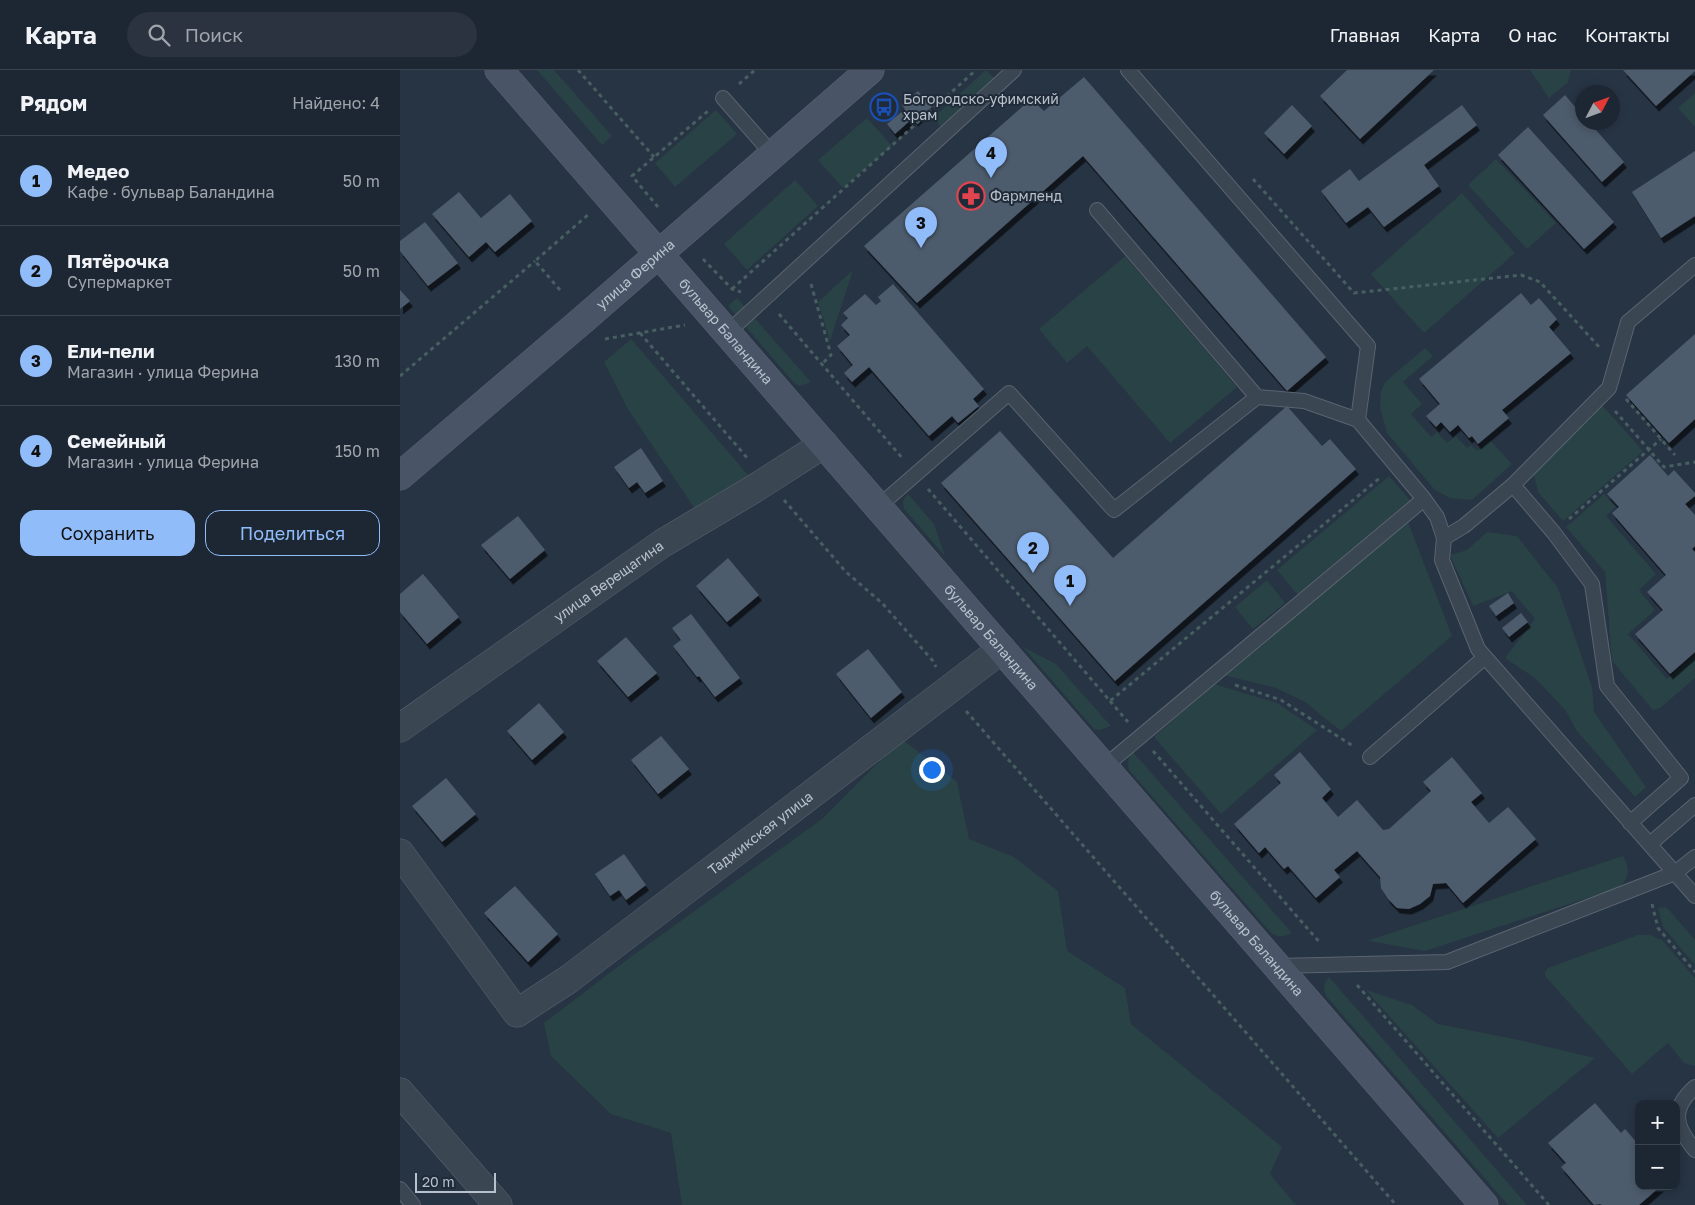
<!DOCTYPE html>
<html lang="ru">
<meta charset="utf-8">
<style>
body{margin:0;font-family:"Golos Text",sans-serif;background:#2a333f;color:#f1f3f6}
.controls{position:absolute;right:15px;bottom:15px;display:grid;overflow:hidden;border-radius:10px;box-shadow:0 2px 8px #0003}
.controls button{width:45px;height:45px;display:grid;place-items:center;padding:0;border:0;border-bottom:1px solid #3b444e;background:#1d2733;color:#f1f3f6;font:25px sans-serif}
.compass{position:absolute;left:1175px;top:15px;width:45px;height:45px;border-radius:50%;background:#1d2733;box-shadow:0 2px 8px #0003;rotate:49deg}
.scale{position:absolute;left:15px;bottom:12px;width:81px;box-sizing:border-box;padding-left:5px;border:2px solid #b9c1cd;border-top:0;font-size:14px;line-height:18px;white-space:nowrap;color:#b9c1cd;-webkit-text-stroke:4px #202b39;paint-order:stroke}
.you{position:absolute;left:531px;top:699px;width:18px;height:18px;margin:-12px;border:4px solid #fff;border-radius:50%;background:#1a73e8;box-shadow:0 0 0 8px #1a73e833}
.badge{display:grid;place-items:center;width:32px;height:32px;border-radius:50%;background:#91bcfa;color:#111;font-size:16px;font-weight:700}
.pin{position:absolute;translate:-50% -41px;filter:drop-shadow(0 1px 2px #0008)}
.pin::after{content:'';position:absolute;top:26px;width:18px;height:15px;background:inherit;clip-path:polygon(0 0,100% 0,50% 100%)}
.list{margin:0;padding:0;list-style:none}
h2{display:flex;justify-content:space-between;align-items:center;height:65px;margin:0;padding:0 20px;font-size:21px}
h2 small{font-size:16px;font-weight:400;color:#a0a5ac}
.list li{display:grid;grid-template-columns:32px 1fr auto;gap:15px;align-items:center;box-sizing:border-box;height:90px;padding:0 20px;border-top:1px solid #3b444e}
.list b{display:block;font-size:19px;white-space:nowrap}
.list p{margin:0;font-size:16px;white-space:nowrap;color:#a0a5ac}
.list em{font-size:16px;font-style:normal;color:#a0a5ac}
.actions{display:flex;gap:10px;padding:15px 20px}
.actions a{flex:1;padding:11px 0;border:1px solid #91bcfa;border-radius:15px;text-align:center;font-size:18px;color:#91bcfa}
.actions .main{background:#91bcfa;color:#111}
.icon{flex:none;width:28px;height:28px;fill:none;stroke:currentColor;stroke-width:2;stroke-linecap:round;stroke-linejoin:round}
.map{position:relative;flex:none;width:1295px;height:1135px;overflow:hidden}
header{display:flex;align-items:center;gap:30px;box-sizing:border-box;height:70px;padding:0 25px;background:#1d2733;border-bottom:1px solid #3b444e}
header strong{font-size:24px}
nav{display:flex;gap:28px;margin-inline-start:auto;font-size:18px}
.search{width:350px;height:45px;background:#2a333f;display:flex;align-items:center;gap:12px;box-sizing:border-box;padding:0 18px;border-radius:28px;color:#a0a5ac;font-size:19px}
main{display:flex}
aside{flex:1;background:#1d2733}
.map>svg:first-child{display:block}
</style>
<header>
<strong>Карта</strong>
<div class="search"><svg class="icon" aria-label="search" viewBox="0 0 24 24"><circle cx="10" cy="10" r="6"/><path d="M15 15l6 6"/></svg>Поиск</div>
<nav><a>Главная</a><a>Карта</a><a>О нас</a><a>Контакты</a></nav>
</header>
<main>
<aside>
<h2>Рядом<small>Найдено: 4</small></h2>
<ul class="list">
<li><span class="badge">1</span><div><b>Медео</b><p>Кафе · бульвар Баландина</p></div><em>50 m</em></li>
<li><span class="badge">2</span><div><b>Пятёрочка</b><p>Супермаркет</p></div><em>50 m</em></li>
<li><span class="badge">3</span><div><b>Ели-пели</b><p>Магазин · улица Ферина</p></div><em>130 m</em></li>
<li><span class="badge">4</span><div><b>Семейный</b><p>Магазин · улица Ферина</p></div><em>150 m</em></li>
</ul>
<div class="actions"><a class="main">Сохранить</a><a>Поделиться</a></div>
</aside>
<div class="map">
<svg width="1295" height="1135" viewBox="0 0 1295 1135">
<defs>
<filter id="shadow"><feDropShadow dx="3" dy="5.5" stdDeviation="0" flood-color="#0009"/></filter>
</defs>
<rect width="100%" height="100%" fill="#273444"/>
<path fill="#294245" d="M137,0H154L212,66L202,75Z
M586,0L595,9L541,57L533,48Z
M1130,0H1171L1168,12L1149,28Z
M1295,23V55L1294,56L1278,38Z
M316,40L337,64L275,117L255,93Z
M467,48L492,76L443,118L418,90Z
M1096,89L1156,153L1127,179L1068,115Z
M395,110L418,136L347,200L324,174Z
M1062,123L1115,183L1024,263L971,204Z
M725,186L837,317L770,373L687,276L667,293L639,259Z
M453,200L430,271L418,232Z
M337,228L411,312L400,316L395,314L328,236Z
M231,269L343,399L354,412L297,442L228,339L204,292Z
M1025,278L1033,286L1003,312L1022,334L1011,344L1031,367L1037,362L1047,373L1056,366L1067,378L1071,375L1077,381L1090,370L1112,394L1072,430L1050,428L1035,420L987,363L980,338L981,321L985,312Z
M1201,334L1243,381L1163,451L1138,422L1133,401Z
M989,406L1010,430L898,525L877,500Z
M508,424L534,454L545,486L504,439C502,432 503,429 508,424Z
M1204,424L1216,437L1206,446L1256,504L1239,520L1255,540L1228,564L1267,609L1295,585V608L1260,638L1253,640L1212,591L1205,502L1166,457Z
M1008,452L1052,566L941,661L905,632L876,618L823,605Z
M1087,462L1117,466L1158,518L1192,617L1194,642L1246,717L1235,727L1176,660L1166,641L1136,609L1105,588L1135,549L1112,521L1073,536L1050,485L1067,480Z
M867,510L885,533L853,559L835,537Z
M623,577L656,594L711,656L700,660L694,659Z
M814,614L877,633L917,660L821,744L754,667Z
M502,669L557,712L569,769L614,787L658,821L667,881L725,918L731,954L882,1077L870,1104L896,1135H282L271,1063L211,1044L151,986L144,953L228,889L422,749Z
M732,681L892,863C884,867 879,868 871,863L729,700C727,692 728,687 732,681Z
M1223,786C1231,799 1229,812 1215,819L1025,881L970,871V870Z
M1264,837L1268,839L1295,870V895L1263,857L1258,838Z
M1238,865H1250L1262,870L1295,908V996L1284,993L1268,973L1232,1004L1145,906V902L1148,898Z
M929,907L1127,1135H1108L926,926C923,918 923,914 929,907Z
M966,920L1012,935L1038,954L1119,970L1195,988L1098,1068Z"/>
<path fill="#4e5b6d" filter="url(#shadow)" d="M947,0H1034L960,69L920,26Z
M1223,0H1295V1L1256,36Z
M684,7L926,287L887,321L683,86L517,233L464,176L631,29L644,41Z
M518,21L532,37L515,51L513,48L495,64L487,54L505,39L502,35Z
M1165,25L1182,45V52H1189L1224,92L1202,112L1143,45Z
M892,35L912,56L884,84L864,63Z
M1062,35L1077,55L1024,95L1039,116L984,157L968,137L946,153L921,121L950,99L959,111Z
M1128,57L1214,152L1184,179L1098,85Z
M1295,81V146L1261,168L1232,122Z
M59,122L81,148L110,124L132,151L95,182L86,172L69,187L32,144Z
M25,152L58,193L28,216L0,181V171Z
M493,214L584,319L573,329L579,336L558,353L552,346L529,366L469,297L452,312L444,303L453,295L437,276L450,265L441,255L448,248L443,243L465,224L476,235L481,231L478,227Z
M0,220L10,231L0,239Z
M1121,223L1131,235L1139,228L1157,249L1149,257L1171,283L1102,340L1109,348L1078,374L1072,366L1069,368L1058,355L1050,362L1041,352L1036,357L1026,346L1040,334L1019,309Z
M1295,264V349L1269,373L1226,325Z
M887,336L922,376L930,369L956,399L715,611L541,413L600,361L713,488Z
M241,378L263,411L245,423L237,412L229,418L214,397Z
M1250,385L1268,406L1274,400L1295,423V426L1285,434L1295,445V476L1292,479L1295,482V582L1270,604L1235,564L1263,540L1247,522L1266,505L1212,443L1219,437L1207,424Z
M118,446L145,480L110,509L81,475Z
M328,488L359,525L327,552L296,516Z
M23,504L59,547L27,574L0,542V524Z
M1108,523L1114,533L1096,546L1089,536Z
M1121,543L1128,552L1109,567L1102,558Z
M291,544L340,608L315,627L299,606L297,607L273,576L281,570L272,558Z
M226,567L257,603L228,627L197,591Z
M468,579L502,622L471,648L436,604Z
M139,633L164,662L132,690L107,661Z
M261,666L289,699L258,724L231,690Z
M900,682L931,719L922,728L938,747L957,730L983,760L989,759L1031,721L1023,712L1052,687L1082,723L1071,732L1089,753L1108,737L1136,769L1063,833L1046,813L1033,814L1030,826L1020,834L1009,839L997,838L988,829L981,818L980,807L957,781L934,800L940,807L916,828L888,796L884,799L865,777L859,783L834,754L881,713L874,705Z
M46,708L76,744L42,772L12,736Z
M224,784L246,815L226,830L219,820L210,826L195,804Z
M115,816L158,864L128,892L84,843Z
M1195,1033L1221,1063L1225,1059L1239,1075V1116H1261L1239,1135H1202L1200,1134L1194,1135L1161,1097L1166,1093L1148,1073Z"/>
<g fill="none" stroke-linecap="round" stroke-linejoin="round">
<g stroke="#5a6471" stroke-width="16">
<path id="lane" d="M323,28L373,85
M327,263L614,0
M857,327L904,331L958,350
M1113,415L1154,463L1192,514L1207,616L1281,708L1230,753
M1024,429L1037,447L1044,468L1042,490L1078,579L1295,826
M478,437L609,323L714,440L857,327L697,140
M1044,468L1064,456L1113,415L1209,318L1228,252L1295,195
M970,687L1085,587
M704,697L1024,429L958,350L968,276L728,0
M1250,774L1295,735
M877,896L1047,892L1275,803L1295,787
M1295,1017C1270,1039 1275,1057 1295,1080
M0,1119L13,1135"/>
</g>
<g stroke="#5a6471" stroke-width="29">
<g id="street">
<path id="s1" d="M0,658L263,473L352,420L424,374"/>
<path id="s2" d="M0,783L117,943L169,909L602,579"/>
<path d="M0,1022L98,1135"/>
</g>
</g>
<g stroke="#5a6471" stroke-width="29">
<g id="secondary">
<path id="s3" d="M99,0L1084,1135"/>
<path id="s4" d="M0,406L185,248L470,0"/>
</g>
</g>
<path stroke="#475f61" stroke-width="3" stroke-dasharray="4 4" stroke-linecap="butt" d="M178,0L254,87
M339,14L355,0
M853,109L954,223L1121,205L1140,212L1200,278
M258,137L232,106L308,41
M303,189L332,219L341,222
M411,214L431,285L422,294
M332,219L576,0
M160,220L135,191L189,144
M379,244L503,389
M240,263L349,390
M205,269L285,255
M0,306L135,191
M1226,329L1275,385
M1215,341L1264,397L1295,392
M528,419L710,631L981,407
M384,430L446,502L482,533L533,591L536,597
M1169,449L1261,369
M835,615L881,630L953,676
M710,631L728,652
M566,641L996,1135
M753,681L921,874
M1252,834L1258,858L1295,902
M957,915L1149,1135"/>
<use href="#lane" stroke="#3b4653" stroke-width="14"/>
<use href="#street" stroke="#3b4653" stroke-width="28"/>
<use href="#secondary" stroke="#495566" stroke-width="28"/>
</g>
<defs>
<g id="bus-ring" transform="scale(1.4375)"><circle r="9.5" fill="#202b39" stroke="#1a4fb4" stroke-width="1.5"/><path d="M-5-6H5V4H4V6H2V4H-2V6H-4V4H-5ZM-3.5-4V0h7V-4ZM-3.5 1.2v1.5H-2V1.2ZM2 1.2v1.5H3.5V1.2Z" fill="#1a4fb4"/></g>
<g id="pharmacy-ring" transform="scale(1.4375)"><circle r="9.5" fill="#202b39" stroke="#e0444e" stroke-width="1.5"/><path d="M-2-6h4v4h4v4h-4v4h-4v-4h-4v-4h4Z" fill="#e0444e"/></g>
</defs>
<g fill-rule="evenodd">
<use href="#bus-ring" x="484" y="37"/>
<use href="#pharmacy-ring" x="571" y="126"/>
</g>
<g text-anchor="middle" stroke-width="4" stroke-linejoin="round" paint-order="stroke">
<g font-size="14" fill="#b9c1cd" stroke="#202b39" text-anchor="start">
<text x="503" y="34">Богородско-уфимский<tspan x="503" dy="16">храм</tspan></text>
<text x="590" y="131">Фармленд</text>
</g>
<g font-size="14" fill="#b9c1cd" stroke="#202b39">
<text dy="5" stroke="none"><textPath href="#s4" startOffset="310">улица Ферина</textPath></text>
<text dy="5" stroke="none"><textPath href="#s3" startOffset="346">бульвар Баландина</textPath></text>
<text dy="5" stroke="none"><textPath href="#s1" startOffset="255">улица Верещагина</textPath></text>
<text dy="5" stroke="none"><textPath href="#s3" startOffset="751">бульвар Баландина</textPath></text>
<text dy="5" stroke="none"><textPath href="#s2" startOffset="501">Таджикская улица</textPath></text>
<text dy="5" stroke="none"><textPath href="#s3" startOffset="1156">бульвар Баландина</textPath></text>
</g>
</g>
</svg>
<div class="controls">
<button>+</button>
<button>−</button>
</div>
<svg class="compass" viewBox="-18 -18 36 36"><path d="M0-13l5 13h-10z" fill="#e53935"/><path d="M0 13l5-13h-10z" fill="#a0a5ac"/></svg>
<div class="scale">20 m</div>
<div class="you"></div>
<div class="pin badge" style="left:670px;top:536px">1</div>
<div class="pin badge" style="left:633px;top:503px">2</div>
<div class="pin badge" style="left:521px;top:178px">3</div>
<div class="pin badge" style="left:591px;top:108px">4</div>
</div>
</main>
